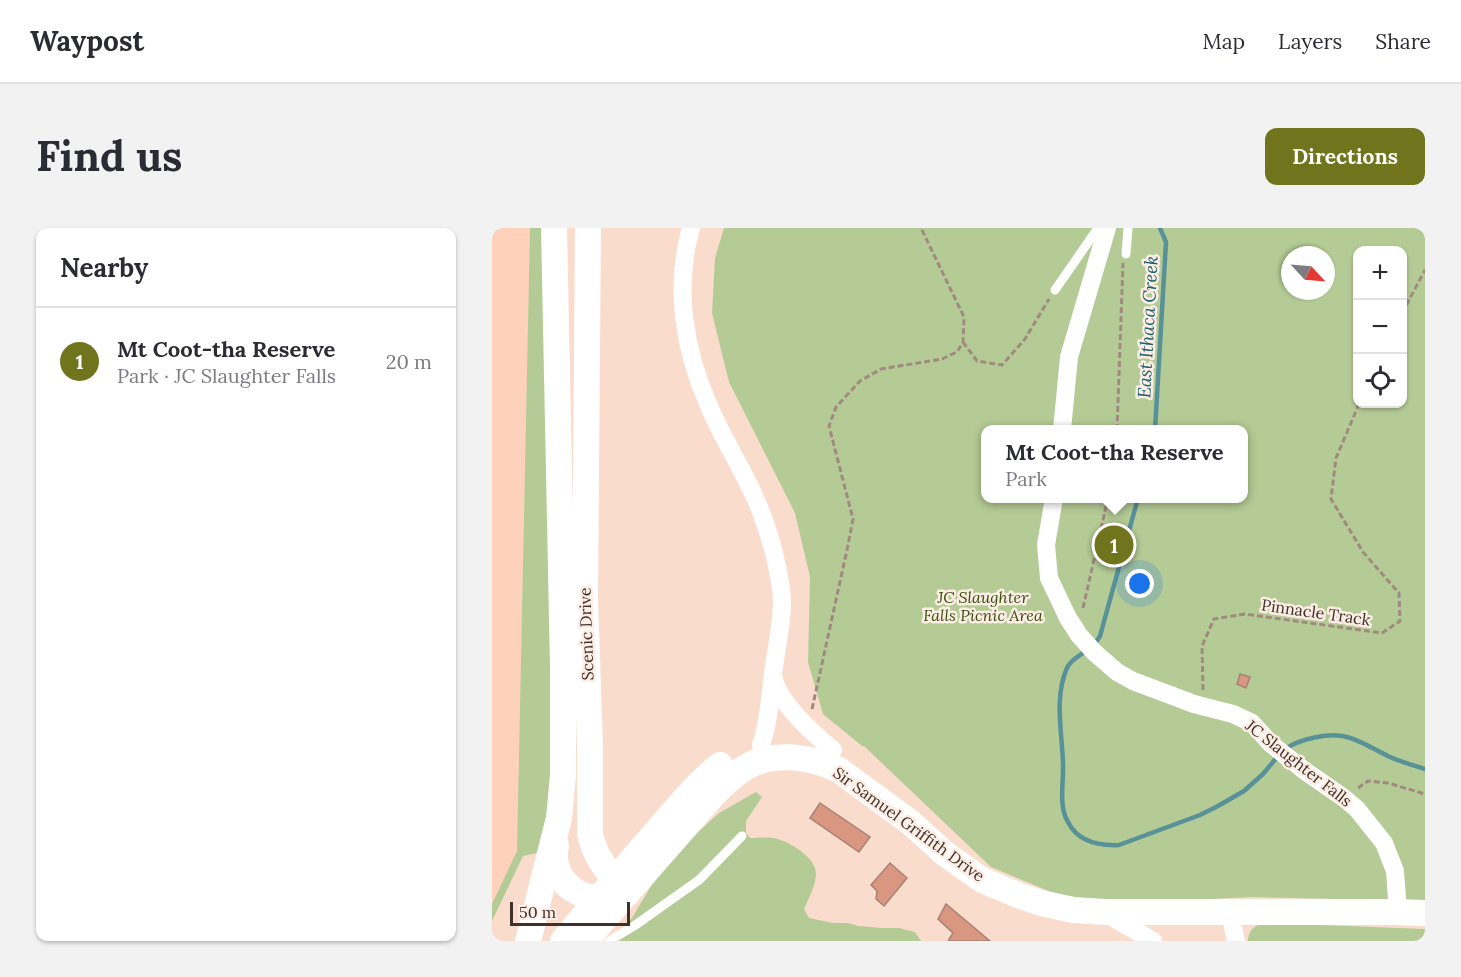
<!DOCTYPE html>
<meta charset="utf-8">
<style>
body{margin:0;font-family:Lora,serif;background:#f2f2f3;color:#2b2b33}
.controls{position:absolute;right:18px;top:18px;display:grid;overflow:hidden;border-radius:12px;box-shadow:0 2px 4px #0004}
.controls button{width:54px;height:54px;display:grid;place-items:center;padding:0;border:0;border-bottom:2px solid #e1e1e2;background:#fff;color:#2b2b33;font:30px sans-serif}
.compass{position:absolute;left:789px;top:18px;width:54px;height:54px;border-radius:50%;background:#fff;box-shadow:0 2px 4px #0004;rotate:116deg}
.scale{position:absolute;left:18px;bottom:15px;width:120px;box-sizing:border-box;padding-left:6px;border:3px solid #3f3129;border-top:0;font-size:16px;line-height:21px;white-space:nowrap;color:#3f3129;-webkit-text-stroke:4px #fcede5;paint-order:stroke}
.you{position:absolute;left:648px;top:356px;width:21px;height:21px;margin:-15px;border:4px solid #fff;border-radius:50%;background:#1a73e8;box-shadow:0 0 0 9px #1a73e833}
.badge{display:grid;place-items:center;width:39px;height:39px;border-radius:50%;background:#70751d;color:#fff;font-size:20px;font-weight:700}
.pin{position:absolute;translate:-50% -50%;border:3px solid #fff;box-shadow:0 2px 6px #0006}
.popup{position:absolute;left:489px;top:197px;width:267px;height:78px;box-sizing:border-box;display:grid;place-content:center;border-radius:12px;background:#fff;filter:drop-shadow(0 2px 4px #0005);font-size:20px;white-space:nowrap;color:#7c7c81}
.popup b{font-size:22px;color:#2b2b33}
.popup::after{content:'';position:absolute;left:50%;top:100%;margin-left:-12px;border:12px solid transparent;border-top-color:#fff}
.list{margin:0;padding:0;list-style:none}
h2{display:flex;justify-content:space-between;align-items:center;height:78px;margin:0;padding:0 24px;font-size:26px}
h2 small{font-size:20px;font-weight:400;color:#7c7c81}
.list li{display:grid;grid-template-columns:39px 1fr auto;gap:18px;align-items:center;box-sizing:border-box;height:108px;padding:0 24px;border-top:2px solid #e1e1e2}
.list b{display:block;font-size:22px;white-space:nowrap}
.list p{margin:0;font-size:20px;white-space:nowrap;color:#7c7c81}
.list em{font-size:20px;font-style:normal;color:#7c7c81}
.icon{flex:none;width:33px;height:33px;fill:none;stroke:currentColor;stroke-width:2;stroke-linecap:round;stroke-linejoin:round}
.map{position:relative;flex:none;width:933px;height:713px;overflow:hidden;border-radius:12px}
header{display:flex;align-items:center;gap:36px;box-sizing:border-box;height:84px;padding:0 30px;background:#fff;border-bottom:2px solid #e1e1e2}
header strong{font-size:28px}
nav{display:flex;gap:33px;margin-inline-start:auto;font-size:21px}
.intro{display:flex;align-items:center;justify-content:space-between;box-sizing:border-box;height:144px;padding:0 36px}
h1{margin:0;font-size:42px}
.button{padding:15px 27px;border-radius:12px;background:#70751d;color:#fff;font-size:21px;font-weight:700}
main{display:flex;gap:36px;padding:0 36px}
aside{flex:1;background:#fff;border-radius:12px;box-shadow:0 2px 4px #0004}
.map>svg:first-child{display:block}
</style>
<header>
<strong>Waypost</strong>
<nav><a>Map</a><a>Layers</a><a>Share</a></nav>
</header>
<div class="intro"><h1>Find us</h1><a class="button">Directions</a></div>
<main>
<aside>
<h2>Nearby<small></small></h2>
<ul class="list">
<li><span class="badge">1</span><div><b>Mt Coot-tha Reserve</b><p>Park · JC Slaughter Falls</p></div><em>20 m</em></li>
</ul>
</aside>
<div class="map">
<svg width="933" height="713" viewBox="0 0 933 713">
<rect width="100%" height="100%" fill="#fadccd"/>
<path fill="#fed1bb" d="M0,0H38L25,623L0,676Z"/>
<path fill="#b4cb95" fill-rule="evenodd" d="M38,0H52L51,19L60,518L59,572L50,624L31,628L0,693V676L25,623Z
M232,0H933V673L759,669L623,676L564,666L499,639L373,519L370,518L331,486L316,434L318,349L303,285L237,154L220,85L223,30ZM866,22H910V176H866ZM798,27H834V63H798ZM493,202H751V270H493Z
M264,564L270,569L254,593V605L258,610C265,610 274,609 282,610C296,613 323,628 324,645C324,657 317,670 312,681L317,690L341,695H356L366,698L390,700H407L423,704L429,713H121L140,690L174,633L227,585Z
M777,695L933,701V713H756C757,699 765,696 777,695Z"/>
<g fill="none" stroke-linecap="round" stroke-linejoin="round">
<path stroke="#599198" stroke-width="4.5" d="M663,202L674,14L668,0
M602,417L608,408L646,270
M595,422C589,427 578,432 575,440C562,469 570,504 571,535C572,553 566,578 576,594C586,614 606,618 627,617L708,587L726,578L752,563L771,546L786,528
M792,522C806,511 838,504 855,509C870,513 883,522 898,529C909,534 921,537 933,541"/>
</g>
<path fill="#d99781" stroke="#a78275" stroke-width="1.5" d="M748,446L758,449L754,460L745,456Z
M328,575L378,609L367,624L318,590Z
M398,635L415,650L392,678L384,671L385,663L379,657Z
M454,676L498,713H456L461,705L446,691Z"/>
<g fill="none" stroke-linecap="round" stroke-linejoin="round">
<path stroke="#a18a7f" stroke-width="3" stroke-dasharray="6 3" stroke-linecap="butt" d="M910,85L933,42
M471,114L485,133L510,137L533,111L557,71
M625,202L631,35
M591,380L616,270
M711,462L710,418L722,391L753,386L890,405L908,393L907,365L871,324L839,271L844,230L867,176
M320,481L355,322L361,291L337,198L344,179L368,153L389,141L450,131L465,124L471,114L472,89L429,0
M866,560L876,553L896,555L933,566"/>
<path stroke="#fff" stroke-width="9" d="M634,26L636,0
M563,62L606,0
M117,713L142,698L207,652L250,608"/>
<path stroke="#fff" stroke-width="18" d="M199,0C182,59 192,122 217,178C232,214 255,247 269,284C279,310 290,350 290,377C289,400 284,423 281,445C278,469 277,494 269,517
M570,202L577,129L615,0
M562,270L554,317L557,350L576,390L587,407L602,424L625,444L641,453L702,476L741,486L760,495L779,516L813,543L852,570L865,581L892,615L903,643L906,684
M282,450C285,473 323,507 341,522
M613,685L661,713
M738,685L744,713"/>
<path stroke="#fff" stroke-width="26" d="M96,0L93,372L98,517V605C102,630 119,647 135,666
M64,617C63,623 62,630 64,636C69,662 97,674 121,669
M36,713L67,590L71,547V440L62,0
M71,713C101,676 133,640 164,604C184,581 204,556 228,537
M93,713L223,565C233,555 243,545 256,538C283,523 321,529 347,542L419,595L452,625L490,652L526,667L549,675L581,682L613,684H906L933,685"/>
</g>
<g text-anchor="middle" stroke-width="5" stroke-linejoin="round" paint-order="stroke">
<g font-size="16" font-style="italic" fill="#384e0c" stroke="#fcede5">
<text x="491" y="375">JC Slaughter<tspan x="491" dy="18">Falls Picnic Area</tspan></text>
</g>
<g font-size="16" fill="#3f3129" stroke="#fcede5">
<text transform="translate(824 384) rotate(8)" y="6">Pinnacle Track</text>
<text transform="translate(94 406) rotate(-92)" y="6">Scenic Drive</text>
<text transform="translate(807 535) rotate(38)" y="6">JC Slaughter Falls</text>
<text transform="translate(417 596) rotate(36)" y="6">Sir Samuel Griffith Drive</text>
</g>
<g font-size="18" font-style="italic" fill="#1a616b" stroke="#fcede5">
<text transform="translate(656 99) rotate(-87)" y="6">East Ithaca Creek</text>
</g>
</g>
</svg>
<div class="controls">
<button>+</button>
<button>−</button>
<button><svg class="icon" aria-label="locate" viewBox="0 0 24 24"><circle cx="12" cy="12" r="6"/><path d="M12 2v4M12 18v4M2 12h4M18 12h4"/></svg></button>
</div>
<svg class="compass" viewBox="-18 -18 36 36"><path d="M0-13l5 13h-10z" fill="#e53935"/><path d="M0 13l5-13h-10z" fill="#7c7c81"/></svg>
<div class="scale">50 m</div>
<div class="you"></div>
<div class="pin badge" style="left:622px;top:317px">1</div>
<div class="popup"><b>Mt Coot-tha Reserve</b>Park</div>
</div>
</main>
